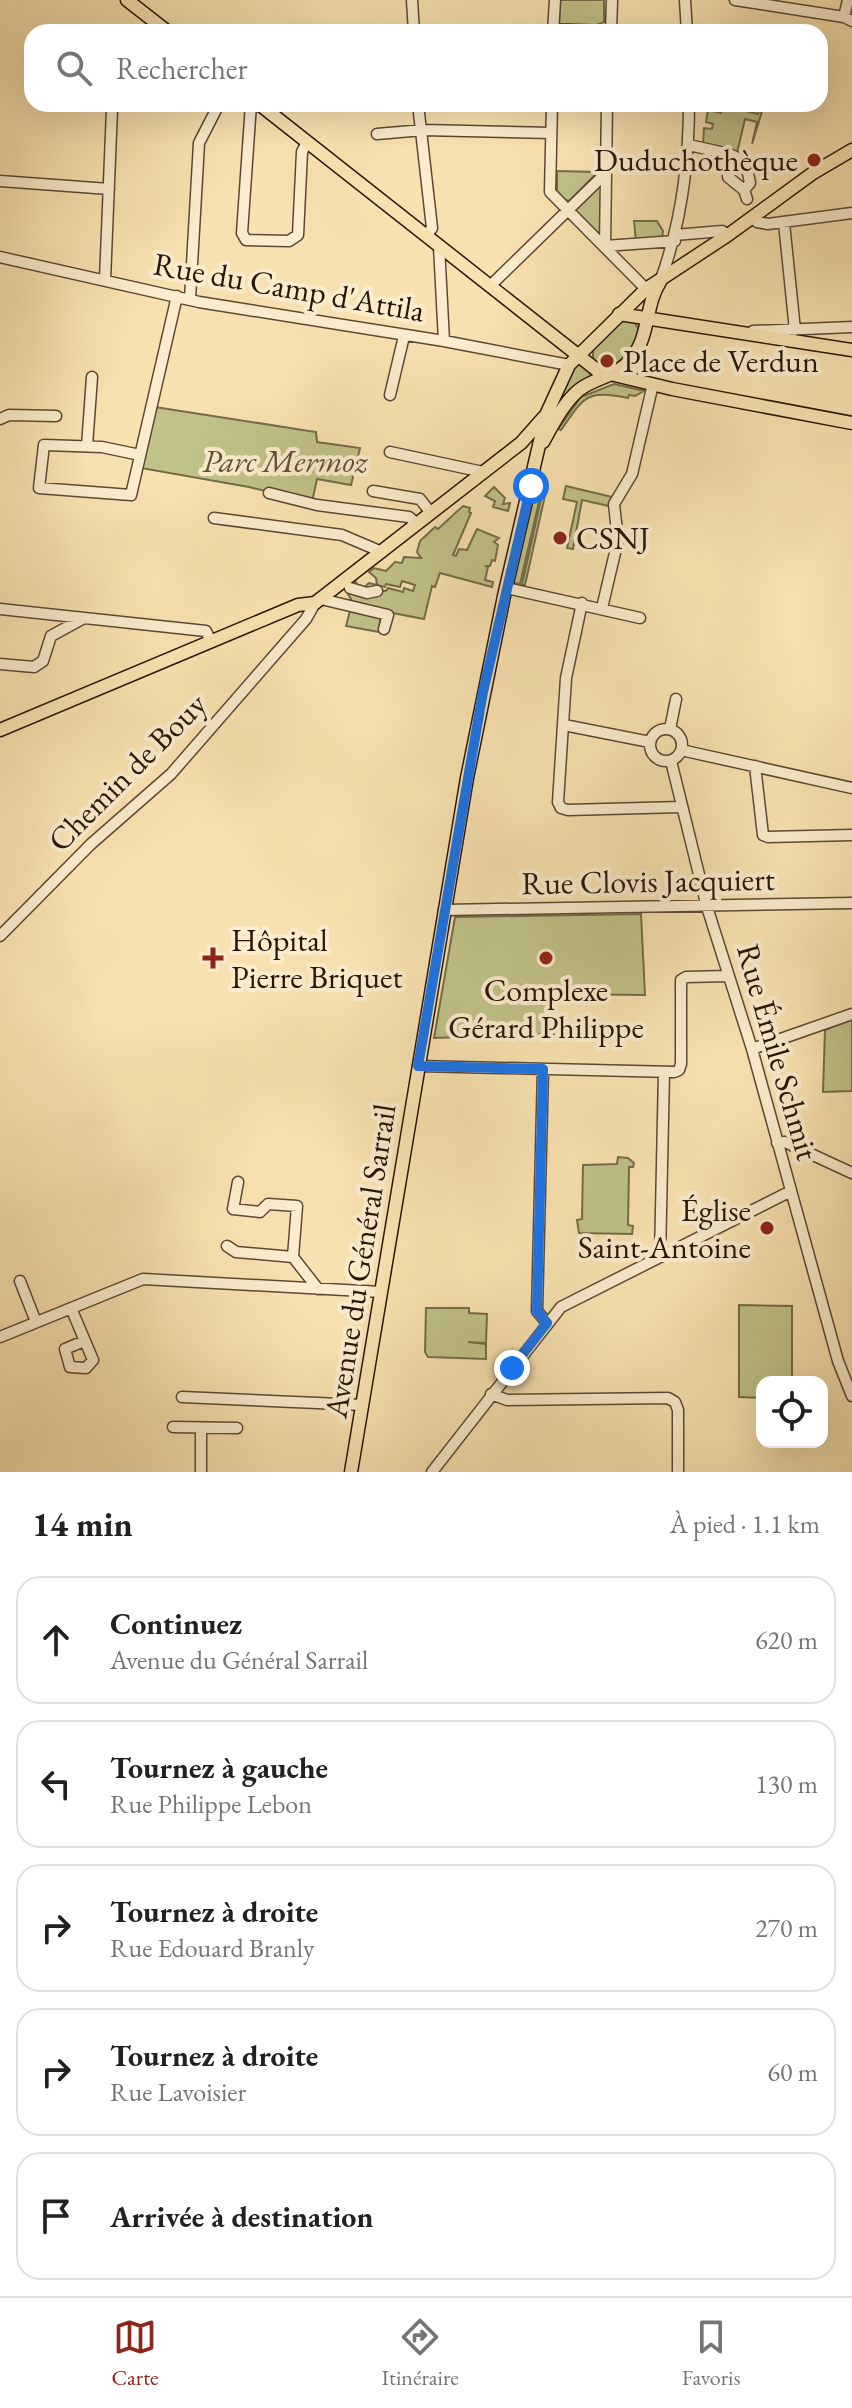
<!DOCTYPE html>
<html lang="fr">
<meta charset="utf-8">
<style>
body{margin:0;font-family:"EB Garamond",serif;background:#f2f2f2;color:#202124}
.controls{position:absolute;right:24px;bottom:24px;display:grid;overflow:hidden;border-radius:16px;box-shadow:0 8px 32px #0002}
.controls button{width:72px;height:72px;display:grid;place-items:center;padding:0;border:0;border-bottom:2px solid #e0e0e0;background:#fff;color:#202124;font:40px sans-serif}
.stop{position:absolute;width:24px;height:24px;margin:-18px;border:6px solid #1a73e8;border-radius:50%;background:#fff}
.stop.end{background:#1a73e8;border-color:#fff;box-shadow:0 2px 8px #0008}
.list{margin:0;padding:0;list-style:none}
h2{display:flex;justify-content:space-between;align-items:center;height:104px;margin:0;padding:0 32px;font-size:34px}
h2 small{font-size:26px;font-weight:400;color:#757577}
.list li{display:grid;grid-template-columns:52px 1fr auto;gap:24px;align-items:center;box-sizing:border-box;height:128px;margin:0 16px 16px;padding:0 16px;border:2px solid #e0e0e0;border-radius:24px}
.list b{display:block;font-size:30px;white-space:nowrap}
.list p{margin:0;font-size:26px;white-space:nowrap;color:#757577}
.list em{font-size:26px;font-style:normal;color:#757577}
.icon{flex:none;width:44px;height:44px;fill:none;stroke:currentColor;stroke-width:2;stroke-linecap:round;stroke-linejoin:round}
.map{position:relative;flex:none;width:852px;height:1472px;overflow:hidden}
.search{position:absolute;background:#fff;box-shadow:0 8px 32px #0002;left:24px;right:24px;top:24px;height:88px;display:flex;align-items:center;gap:20px;box-sizing:border-box;padding:0 28px;border-radius:24px;color:#757577;font-size:30px}
.sheet{height:824px;background:#fff}
nav{display:flex;justify-content:space-around;align-items:center;box-sizing:border-box;height:112px;border-top:2px solid #e0e0e0;background:#fff;font-size:22px;color:#757577}
nav a{display:grid;justify-items:center;gap:4px}
nav .on{color:#8f2418}
.map>svg:first-child{display:block}
</style>
<div class="map">
<svg width="852" height="1472" viewBox="0 0 852 1472">
<rect width="100%" height="100%" fill="#f8e1b0"/>
<filter id="stains"><feTurbulence type="fractalNoise" baseFrequency=".0025" numOctaves="4"/><feColorMatrix values="0 0 0 0 .2 0 0 0 0 .09 0 0 0 0 .02 0 0 0 .5 -.17"/></filter>
<radialGradient id="worn" r=".72"><stop offset=".6" stop-color="#630" stop-opacity="0"/><stop offset="1" stop-color="#630" stop-opacity=".3"/></radialGradient>
<path fill="#c0c289" stroke="#746c4a" stroke-width="2" d="M560,0H604V22L594,26H559Z
M730,104H735L734,108L758,114L760,107L763,108L752,144L757,122L745,119L737,153L703,145L704,128L712,129L713,124L706,122L708,110L721,113L722,109L729,110Z
M557,171L598,172L569,201L562,199L557,190Z
M602,184V230L598,233L574,209Z
M634,221H657L663,231L662,239L636,241Z
M628,319L634,321L639,330C636,350 621,368 600,367L593,358V348L621,321Z
M577,362L590,372L591,378L551,421L565,381Z
M614,384L644,391L635,396L629,395L628,398C585,390 585,396 561,430L558,429L581,397Z
M155,407L316,432L317,442L360,448L351,485L317,479L312,502L249,487L141,468Z
M566,486L612,497L609,506L582,500L573,549L567,548L577,502L563,499Z
M494,487L505,498L503,504L510,503L508,511L493,507L495,501L485,496Z
M536,488L542,489L520,584L513,583Z
M543,490L546,491L525,585H522Z
M463,506L470,508L469,512L471,513L453,555L456,556L459,549L467,550L477,529L499,538L494,542L498,545L495,561L492,560L490,566H485L488,567L485,580L493,582L492,587L440,573L435,587L432,586L424,619L346,604L351,599L346,591L356,582L360,591L369,583L377,585L375,590L386,591L388,588L403,592L404,588L413,591L415,585L402,581L400,587L386,584L385,587L377,585L376,578L369,572L374,568L386,571L395,562L402,563L404,557L421,558L417,552L420,541L435,527L438,529Z
M350,611L380,618L379,632L346,626Z
M641,914L645,995L554,994V1034L434,1038L455,917Z
M852,1019V1091L823,1092L825,1030Z
M618,1157L628,1158L634,1163L633,1167H629L628,1225L633,1226L632,1234L579,1233L577,1220L582,1219L583,1165L617,1164Z
M739,1305L792,1306V1382H762V1398L739,1397Z
M426,1308H469V1313L487,1314L486,1343L468,1342L486,1344V1359L428,1357L425,1352Z"/>
<g fill="none" stroke-linecap="round" stroke-linejoin="round">
<g stroke="#5d4834" stroke-width="13">
<path id="minor" d="M412,0L414,32
M685,0L687,32
M735,0L844,17L852,21
M844,17L848,0
M553,29L634,32
M553,32L555,0
M611,32L612,0
M251,104L242,233L246,240L289,241L298,235L302,152L307,142
M418,104L432,228L426,236
M552,104L550,192L646,289
M377,134L423,130L551,133
M689,145L729,154L728,177L744,190L747,199
M729,154C745,160 747,166 750,183L744,190
M0,181L109,189
M753,218L757,222L768,224L852,213
M784,223L795,330
M675,235L722,231L728,235
M439,246L444,341
M605,246L607,104
M605,246L675,241
M0,257L199,302L444,341L569,365
M105,280L112,109
M660,282C681,224 689,165 689,104
M490,286L606,173
M190,299L199,143L219,104
M753,331L852,327
M390,395L404,336
M0,419L9,415L56,416
M87,446L92,377
M390,452L483,472
M140,455L102,447L44,445L39,488L131,495L177,296
M373,491L420,499L431,513
M269,493L317,505L409,517L417,524
M214,518L342,535L382,552
M350,588L367,593L377,591
M506,588L640,618
M321,599L388,615L384,629
M582,603L566,678L558,802L561,808L568,810L681,807
M602,608L618,540L614,504L632,474L653,384
M0,609L206,631L211,642
M0,664L34,667L43,661L51,636L82,619
M564,725L650,742
M650 745a16 16 0 1 1 32 0a16 16 0 1 1-32 0Z
M670,729L676,699
M681,750L852,788
M671,761L707,907L752,1049L838,1361L852,1396
M755,766L763,835L768,837L852,835
M444,910L852,903
M0,936L91,844L171,774L306,619L315,603
M752,1049L852,1014
M418,1066L674,1072L679,1070L681,1064V980L686,977L729,976
M543,1069L537,1311L547,1323
M777,1143L785,1142L852,1173
M238,1182L233,1209L260,1212L268,1204L297,1206L293,1257L318,1289
M227,1246L236,1252L293,1257
M660,1257L664,1072
M20,1281L36,1322
M71,1308L93,1360L86,1368L70,1367L65,1349L84,1341
M0,1337L143,1279L381,1292
M491,1394L507,1400L668,1398L675,1402L678,1410V1472
M182,1397L363,1405
M173,1427L237,1428
M201,1472V1428
M432,1472L561,1307L791,1191"/>
</g>
<g stroke="#29150a" stroke-width="15">
<path id="major" d="M127,0L168,32
M259,104L598,371L672,389L852,423
M619,314L852,350
M543,442C552,426 564,402 579,390C595,377 616,378 632,358C650,335 645,305 660,282
M0,730L298,605L315,603L521,443L544,417
M351,1472L467,778L504,596L546,415L569,365L646,289L728,235L813,173L852,150"/>
</g>
<use href="#minor" stroke="#faeccc" stroke-width="10"/>
<use href="#major" stroke="#f8e1b0" stroke-width="12"/>
</g>
<g fill="none" stroke-linecap="round" stroke-linejoin="round">
<path stroke="#1a73e8" stroke-width="10" d="M512,1368L547,1323L537,1311L543,1069L418,1066L483,692L531,486"/>
</g>
<g fill="#8f2418" stroke="#faeccc" stroke-width="3">
<circle cx="814" cy="160" r="8"/>
<circle cx="607" cy="361" r="8"/>
<circle cx="560" cy="538" r="8"/>
<path d="M209 946h8v8h8v8h-8v8h-8v-8h-8v-8h8z"/>
<circle cx="546" cy="958" r="8"/>
<circle cx="767" cy="1228" r="8"/>
</g>
<g text-anchor="middle" stroke-width="8" stroke-linejoin="round" paint-order="stroke">
<g font-size="32" fill="#29150a" stroke="#faeccc" text-anchor="start">
<text x="798" y="171" text-anchor="end">Duduchothèque</text>
<text x="623" y="372">Place de Verdun</text>
<text x="576" y="549">CSNJ</text>
<text x="231" y="951">Hôpital<tspan x="231" dy="37">Pierre Briquet</tspan></text>
<text x="546" y="1001" text-anchor="middle">Complexe<tspan x="546" dy="37">Gérard Philippe</tspan></text>
<text x="751" y="1221" text-anchor="end">Église<tspan x="751" dy="37">Saint-Antoine</tspan></text>
</g>
<g font-size="32" fill="#29150a" stroke="#faeccc">
<text transform="translate(289 287) rotate(10)" y="11">Rue du Camp d'Attila</text>
<text transform="translate(127 772) rotate(-45)" y="11">Chemin de Bouy</text>
<text transform="translate(648 881) rotate(-1)" y="11">Rue Clovis Jacquiert</text>
<text transform="translate(778 1052) rotate(74)" y="11">Rue Émile Schmit</text>
<text transform="translate(360 1261) rotate(-81)" y="11">Avenue du Général Sarrail</text>
</g>
<g font-size="32" font-style="italic" fill="#5e5236" stroke="#faeccc">
<text x="285" y="472">Parc Mermoz</text>
</g>
</g>
<rect width="100%" height="100%" filter="url(#stains)"/>
<rect width="100%" height="100%" fill="url(#worn)"/>
</svg>
<div class="controls">
<button><svg class="icon" aria-label="locate" viewBox="0 0 24 24"><circle cx="12" cy="12" r="6"/><path d="M12 2v4M12 18v4M2 12h4M18 12h4"/></svg></button>
</div>
<div class="stop" style="left:531px;top:486px"></div>
<div class="stop end" style="left:512px;top:1368px"></div>
<div class="search"><svg class="icon" aria-label="search" viewBox="0 0 24 24"><circle cx="10" cy="10" r="6"/><path d="M15 15l6 6"/></svg>Rechercher</div>
</div>
<section class="sheet">
<h2>14 min<small>À pied · 1.1 km</small></h2>
<ul class="list">
<li><svg class="icon" aria-label="ahead" viewBox="0 0 24 24"><path d="M12 20V5M6 11l6-6 6 6"/></svg><div><b>Continuez</b><p>Avenue du Général Sarrail</p></div><em>620 m</em></li>
<li><svg class="icon" aria-label="left" viewBox="0 0 24 24"><path d="M17 20v-9H6M10 6l-5 5 5 5"/></svg><div><b>Tournez à gauche</b><p>Rue Philippe Lebon</p></div><em>130 m</em></li>
<li><svg class="icon" aria-label="right" viewBox="0 0 24 24"><path d="M7 20v-9h11M14 6l5 5-5 5"/></svg><div><b>Tournez à droite</b><p>Rue Edouard Branly</p></div><em>270 m</em></li>
<li><svg class="icon" aria-label="right" viewBox="0 0 24 24"><path d="M7 20v-9h11M14 6l5 5-5 5"/></svg><div><b>Tournez à droite</b><p>Rue Lavoisier</p></div><em>60 m</em></li>
<li><svg class="icon" aria-label="arrive" viewBox="0 0 24 24"><path d="M6 21V4h12l-3 4 3 4H6"/></svg><div><b>Arrivée à destination</b></div></li>
</ul>
</section>
<nav>
<a class="on"><svg class="icon" aria-label="map" viewBox="0 0 24 24"><path d="M3 6l6-2 6 2 6-2v14l-6 2-6-2-6 2zM9 4v14M15 6v14"/></svg>Carte</a>
<a><svg class="icon" aria-label="directions" viewBox="0 0 24 24"><path d="M12 3l9 9-9 9-9-9zM9 14v-3h6M13 9l2 2-2 2"/></svg>Itinéraire</a>
<a><svg class="icon" aria-label="saved" viewBox="0 0 24 24"><path d="M7 4h10v16l-5-4-5 4z"/></svg>Favoris</a>
</nav>
